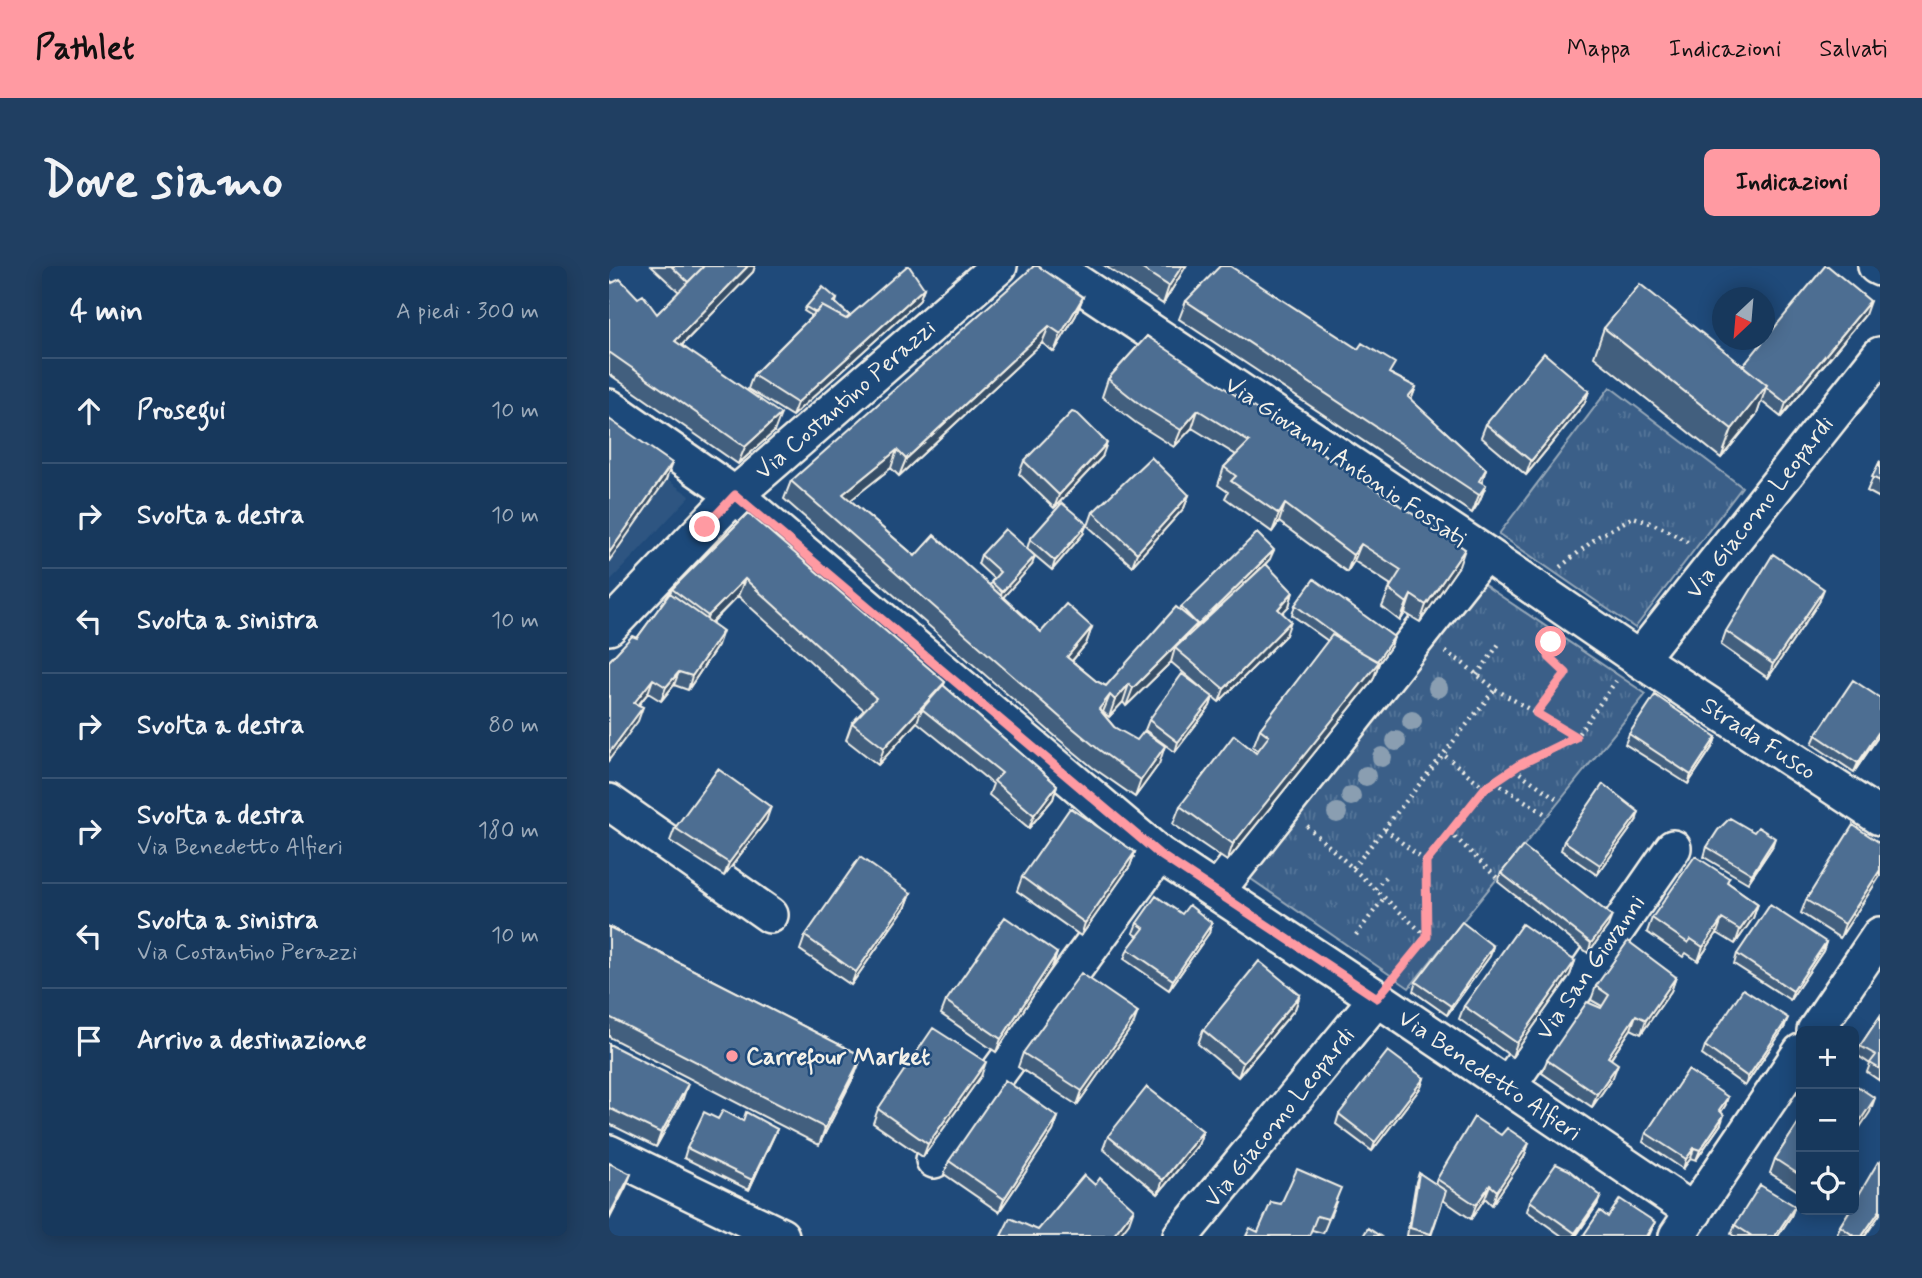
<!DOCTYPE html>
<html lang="it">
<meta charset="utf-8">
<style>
body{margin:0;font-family:Mynerve,sans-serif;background:#203f62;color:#f1f3f6}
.controls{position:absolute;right:21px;bottom:21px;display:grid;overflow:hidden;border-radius:10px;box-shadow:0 4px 18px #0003}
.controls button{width:63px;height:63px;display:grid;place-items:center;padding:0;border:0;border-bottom:2px solid #365272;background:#17385c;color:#f1f3f6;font:35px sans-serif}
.compass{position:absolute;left:1103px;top:21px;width:63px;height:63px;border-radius:50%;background:#17385c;box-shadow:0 4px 18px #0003;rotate:206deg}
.stop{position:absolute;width:21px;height:21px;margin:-16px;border:5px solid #ff9aa2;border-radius:50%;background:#fff}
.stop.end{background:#ff9aa2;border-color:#fff;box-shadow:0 2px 7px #0008}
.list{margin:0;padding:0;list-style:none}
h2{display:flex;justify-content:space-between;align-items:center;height:91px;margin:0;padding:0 28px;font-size:30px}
h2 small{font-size:23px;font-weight:400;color:#9eacbb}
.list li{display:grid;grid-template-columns:46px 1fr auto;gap:21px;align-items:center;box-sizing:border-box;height:105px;padding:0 28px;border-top:2px solid #365272}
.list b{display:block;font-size:26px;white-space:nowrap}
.list p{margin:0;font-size:23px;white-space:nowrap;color:#9eacbb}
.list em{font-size:23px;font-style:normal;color:#9eacbb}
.icon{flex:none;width:38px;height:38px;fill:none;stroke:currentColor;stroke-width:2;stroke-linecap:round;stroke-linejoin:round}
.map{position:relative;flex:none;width:1271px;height:970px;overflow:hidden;border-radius:10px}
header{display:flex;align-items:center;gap:42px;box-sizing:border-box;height:98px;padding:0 35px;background:#ff9aa2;color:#111}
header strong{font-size:33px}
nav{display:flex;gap:38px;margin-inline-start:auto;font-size:24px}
.intro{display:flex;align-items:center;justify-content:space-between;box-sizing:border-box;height:168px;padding:0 42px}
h1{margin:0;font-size:49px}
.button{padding:18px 32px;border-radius:10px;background:#ff9aa2;color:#111;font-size:24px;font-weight:700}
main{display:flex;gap:42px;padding:0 42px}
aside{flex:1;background:#17385c;border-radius:10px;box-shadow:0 4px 18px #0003}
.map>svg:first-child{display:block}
</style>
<header>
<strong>Pathlet</strong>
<nav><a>Mappa</a><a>Indicazioni</a><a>Salvati</a></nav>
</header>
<div class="intro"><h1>Dove siamo</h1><a class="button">Indicazioni</a></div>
<main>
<aside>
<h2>4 min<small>A piedi · 300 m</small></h2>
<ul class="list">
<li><svg class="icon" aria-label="ahead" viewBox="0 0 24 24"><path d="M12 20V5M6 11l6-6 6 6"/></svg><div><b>Prosegui</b></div><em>10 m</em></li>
<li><svg class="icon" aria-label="right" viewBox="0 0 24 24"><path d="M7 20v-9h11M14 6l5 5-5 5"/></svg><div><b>Svolta a destra</b></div><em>10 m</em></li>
<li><svg class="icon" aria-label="left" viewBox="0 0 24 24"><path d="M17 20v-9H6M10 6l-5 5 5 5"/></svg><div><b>Svolta a sinistra</b></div><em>10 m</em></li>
<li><svg class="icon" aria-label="right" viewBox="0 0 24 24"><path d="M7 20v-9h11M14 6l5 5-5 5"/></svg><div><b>Svolta a destra</b></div><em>80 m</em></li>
<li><svg class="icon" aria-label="right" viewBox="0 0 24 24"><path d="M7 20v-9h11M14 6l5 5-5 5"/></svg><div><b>Svolta a destra</b><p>Via Benedetto Alfieri</p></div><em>180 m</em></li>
<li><svg class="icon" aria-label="left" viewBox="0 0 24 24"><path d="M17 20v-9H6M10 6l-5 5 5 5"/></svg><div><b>Svolta a sinistra</b><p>Via Costantino Perazzi</p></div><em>10 m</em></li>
<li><svg class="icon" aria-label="arrive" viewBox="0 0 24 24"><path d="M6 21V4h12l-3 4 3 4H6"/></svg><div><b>Arrivo a destinazione</b></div></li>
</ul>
</aside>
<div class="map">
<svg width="1271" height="970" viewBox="0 0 1271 970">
<defs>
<pattern id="park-tufts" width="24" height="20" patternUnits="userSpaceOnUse" patternTransform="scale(1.75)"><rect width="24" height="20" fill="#3a5f88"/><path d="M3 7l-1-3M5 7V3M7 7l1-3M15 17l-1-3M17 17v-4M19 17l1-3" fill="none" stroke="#577699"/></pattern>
</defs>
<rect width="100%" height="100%" fill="#1f4a7a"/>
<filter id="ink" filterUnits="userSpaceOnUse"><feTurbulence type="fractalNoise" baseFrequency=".0143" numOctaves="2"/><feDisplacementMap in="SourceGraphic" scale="14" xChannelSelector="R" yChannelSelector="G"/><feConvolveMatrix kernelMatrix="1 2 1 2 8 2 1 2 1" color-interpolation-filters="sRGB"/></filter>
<g filter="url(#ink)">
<path fill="#2d5581" d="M0,172L81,230L0,316Z"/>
<path fill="url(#park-tufts)" stroke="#97a8b8" stroke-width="2" d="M1001,121L1133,221L1026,362L890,268Z
M868,314L1037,428L800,722L629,604Z"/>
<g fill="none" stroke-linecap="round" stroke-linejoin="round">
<g stroke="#f4f1e8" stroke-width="40">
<path id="minor" d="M443,0L875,287L1030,393L1271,551
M1267,0L1271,2
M0,141L126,229L550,588L768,732L1085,946
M0,361L126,229L390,0
M1030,393L1271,89
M0,536L161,649
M607,626L875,287
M1206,765L1271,669
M899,820L1064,582
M0,887L172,970
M325,894L550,588
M572,970L768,732
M1068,970L1192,786"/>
</g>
<path stroke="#f4f1e8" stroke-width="4.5" stroke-dasharray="2 5" stroke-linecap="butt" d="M951,301L990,270L1024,251C1045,258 1063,265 1081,278
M836,386L851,395L886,423L967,471L1007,415
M868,409L892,375
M927,448L957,407L940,391L941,376
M905,503L951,535
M886,516L938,549
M877,522L910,499L966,472
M698,560L818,671
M776,563L817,596L876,522L835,489
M841,566L888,612
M744,602L886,423
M766,623L776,611
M747,669L775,632
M788,707L818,671L817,596"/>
<use href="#minor" stroke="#1f4a7a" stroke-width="35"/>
</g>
<g fill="#8a9eb1">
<circle cx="829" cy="422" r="10"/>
<circle cx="803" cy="455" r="10"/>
<circle cx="787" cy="475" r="10"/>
<circle cx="773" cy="491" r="10"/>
<circle cx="757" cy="510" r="10"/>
<circle cx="742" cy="530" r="10"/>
<circle cx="728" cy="547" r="10"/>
</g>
<path fill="#425f7e" stroke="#f4f1e8" stroke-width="2" d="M42,0H146L144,6L73,79L165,166L129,198L0,108V14L29,32L48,48L70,26Z
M496,0H577L554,38Z
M315,22L310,35L183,150L139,123L144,109L203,50L195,45L197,41L228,33L227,37L241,50Z
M474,31L467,49L445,86L433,77L290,210L282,202L241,234L306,290L381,319L385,313L369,298L372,289L423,299L394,331L432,366L483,361L477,378L463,395L487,415L497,420L571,345L572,341L661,293L649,306L684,326L680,340L673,347L677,369L610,436L604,431L601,440L566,486L536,464L540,454L597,426L562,396L517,440L514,436L500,451L494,446L493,447L505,461L550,498L526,531L483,501L447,471L175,233L182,215Z
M577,35L782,108L807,121L802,134L877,203L873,216L877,219L870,236L863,247L570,53Z
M1256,49L1172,151L1152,135L1148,148L1112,192L985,91L995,62L1134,100Z
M538,70L850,300L811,356L796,347L791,355L773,341L782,319L745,295L738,306L670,256L663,266L616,232L619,226L609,219L615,201L627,189L583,162L565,181L527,157L493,131L499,113Z
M980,125L975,138L917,209L872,171L877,158Z
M493,191L445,242L410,208L415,195Z
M1271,195V232L1258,225Z
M580,229L575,242L523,300L479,260L484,246Z
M139,247L336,416L334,419L448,519L444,533L420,562L380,529L384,518L308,456L269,499L237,474L243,457L255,444L129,330L103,357L109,379L79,424L65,419L52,435L39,427L30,439L29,455L28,372L61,327L63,323Z
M474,268L443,304L418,283L421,273Z
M1210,336L1159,412L1112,379L1117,365Z
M686,339L785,371L782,380L770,397L764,414L618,595L564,558L571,540L647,487L649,484L644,481L651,463L719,375L683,349Z
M1271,432V468L1245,506L1203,478L1207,469Z
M1020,468L1107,471L1104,480L1079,518L1016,478Z
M157,555L115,610L61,575L66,562Z
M1027,555L988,609L952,584L955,575Z
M1271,577V610L1231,672L1192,647L1197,634Z
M1098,581H1163L1139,617L1095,591Z
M526,586L521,600L472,670L408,625L413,611Z
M892,607L999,660L979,687L889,616Z
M1120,612L1118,616L1149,638L1144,652L1126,678L1108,667L1089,695L1077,687L1074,691L1038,666L1043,652Z
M302,627L297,640L242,719L191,684L196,670Z
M528,657L600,667L560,724L515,693L519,683L529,670L524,667Z
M0,661L253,790L246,808L210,879L0,771Z
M1217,676L1214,685L1181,734L1125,698L1128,688Z
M884,680L881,690L838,749L804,725L807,716Z
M448,687L443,701L387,786L332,748L337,735Z
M966,695L961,709L903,791L850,753L855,740Z
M1067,711L1062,725L1032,768L1022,763L1002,793L1004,811L983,841L933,807L938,794L993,740L982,734L987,720Z
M691,729L686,743L629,811L589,778L594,764Z
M1271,750V815L1258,806L1261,798L1248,789L1251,780Z
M524,759L468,839L409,801L414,787Z
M1175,762L1136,820L1093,789L1096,780Z
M0,778L74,832L47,881L0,858Z
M372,810L314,891L264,857L269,843Z
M815,812L812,821L763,885L727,858L730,848Z
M1116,840L1112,846V858L1087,894L1082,892L1074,903L1034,876L1037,867Z
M449,851L444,865L390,946L335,908L340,895Z
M109,853L168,863L140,924L75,892L78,882Z
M1192,853V927L1161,907L1166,893Z
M594,865L589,879L549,928L494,883L499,870Z
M892,869L920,877L915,891L883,939L876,932L862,953L834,934L822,970H798L807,916L810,907L826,918L828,913Z
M1271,897V948L1256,970H1229L1228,969L1231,960Z
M921,935L988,939L967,970H953L918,945Z
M727,936L714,967L703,964L649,966L672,938Z
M1186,940L1182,950L1169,970H1125L1122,968L1126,959Z"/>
<path fill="#364d66" stroke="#f4f1e8" stroke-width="2" d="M139,0H146L144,6L60,92L66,75Z
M573,0H577L554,38L560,20Z
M315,22L310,35L183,150L188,137Z
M474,31L467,49L445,86L452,68Z
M1261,35L1256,49L1172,151L1177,137Z
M440,60L433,77L290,210L297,193Z
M1158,119L1148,148L1112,192L1123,163Z
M807,121L800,139L799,131Z
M980,125L975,138L917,209L922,195Z
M589,144L583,162L565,181L572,164Z
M172,148L165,166L129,198L136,181Z
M498,177L493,191L445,242L450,229Z
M288,184L282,202L228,245L234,228Z
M63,197L57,214L0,295V287Z
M877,219L870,236L863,247L870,229Z
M580,229L575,242L523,300L528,287Z
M676,238L670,256L663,266L670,248Z
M478,258L474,268L443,304L446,295Z
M752,278L745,295L738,306L744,289Z
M856,283L850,300L811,356L817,339Z
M665,284L661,293L586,368L589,359Z
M426,290L423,299L390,336L393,326Z
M136,313L129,330L92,367L99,350Z
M1215,323L1210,336L1159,412L1164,398Z
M684,326L680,340L664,357L669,343Z
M802,329L796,347L791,355L798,337Z
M682,355L677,369L610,436L615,423Z
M588,358L582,376L566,382L562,396L517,440L524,422Z
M483,361L477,378L452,408L458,391Z
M114,365L109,379L79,424L83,410Z
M785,371L782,380L770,397L764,414L618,595L624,578L766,397Z
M70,406L65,419L52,435L57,421Z
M44,413L39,427L20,450L25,437Z
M336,416L329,433L313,443L308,456L269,499L275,482Z
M520,418L514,436L500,451L506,434Z
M501,429L494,446L484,461L490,443Z
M604,431L601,440L566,486L569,476Z
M34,441L29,455L0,494V487Z
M1271,464V468L1245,506L1249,497Z
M1107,471L1104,480L1079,518L1082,509Z
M556,480L550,498L526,531L532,514Z
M448,519L444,533L420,562L425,549Z
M162,541L157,555L115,610L120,597Z
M1030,546L1027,555L988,609L991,599Z
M1166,572L1163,581L1139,617L1143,608Z
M526,586L521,600L472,670L476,657Z
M1271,604V610L1231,672L1236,658Z
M302,627L297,640L242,719L247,706Z
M1149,638L1144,652L1126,678L1131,664Z
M1003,650L999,660L979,687L982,677Z
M1113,653L1108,667L1089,695L1094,681Z
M603,657L600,667L560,724L564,714Z
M1217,676L1214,685L1181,734L1184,725Z
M884,680L881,690L838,749L842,740Z
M448,687L443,701L387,786L392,773Z
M966,695L961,709L903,791L908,777Z
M1067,711L1062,725L1032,768L1037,754Z
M691,729L686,743L629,811L634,797Z
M529,746L524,759L468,839L473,825Z
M1027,749L1022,763L994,804L999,791Z
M1179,752L1175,762L1136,820L1139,811Z
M253,790L246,808L210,879L216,862Z
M377,796L372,810L314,891L319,878Z
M1009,798L1004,811L983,841L988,828Z
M815,812L812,821L763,885L766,876Z
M79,818L74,832L47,881L52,867Z
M1119,831L1116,840L1107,853L1110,844Z
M1266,832L1261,846L1245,870V864Z
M1115,849L1112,858L1087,894L1091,884Z
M449,851L444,865L390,946L395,933Z
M168,863L164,872L140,924L143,914Z
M594,865L589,879L549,928L554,914Z
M920,877L915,891L883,939L888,925Z
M1085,882L1082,892L1074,903L1077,893Z
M22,908L17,921L0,954V950Z
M881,919L876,932L862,953L867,939Z
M992,930L988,939L967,970H965Z
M1186,940L1182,950L1169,970H1166Z
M525,943L520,957L510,970H504Z
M1271,944V948L1256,970H1253Z
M1046,956L1040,970H1037Z"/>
<path fill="#4d6e92" stroke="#f4f1e8" stroke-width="2" d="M62,0H95L79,16Z
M95,0H139L66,75L172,148L136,181L0,86V14L3,17L11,13L29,32L34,29L48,48Z
M298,0H300L315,22L188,137L144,109L213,40L237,53Z
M425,0H429L474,31L452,68L440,60L297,193L288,184L234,228L306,290L325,269L432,366L457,338L483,361L458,391L487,415L497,420L567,341L588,358L524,422L520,418L506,434L501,429L490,443L505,461L528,474L535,465L556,480L532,514L489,483L454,454L182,215Z
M529,0H573L560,20Z
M611,0H621L749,83L753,77L786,97L780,107L807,121L799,131L877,203L870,215L877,219L870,229L577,35Z
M1216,0H1219L1261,35L1177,137L1157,121L1158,119L1134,100Z
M1031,18L1158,119L1123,163L995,62Z
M214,21L228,33L225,36L241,50L237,53L213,40L207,47L197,41Z
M538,70L856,283L817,339L802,329L798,337L780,323L792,304L752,278L744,289L676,238L670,248L622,215L627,210L615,201L640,176L589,144L572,164L533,140L499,113Z
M935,87L980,125L922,195L877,158Z
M463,146L469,148L498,177L450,229L415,195Z
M0,153L63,197L0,287Z
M542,191L580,229L528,287L484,246Z
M1271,195V215L1263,211Z
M453,237L478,258L446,295L421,273Z
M139,247L336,416L275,482L243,457L267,432L136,313L99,350L63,323Z
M396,263L426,290L393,326L382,316L391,306L372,289Z
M648,267L665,284L589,359L572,341Z
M1164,288L1215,323L1164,398L1117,365Z
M657,298L684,326L669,343L682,355L615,423L566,382Z
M705,313L785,371L768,395L740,379L686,339Z
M61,327L114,365L83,410L70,406L57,421L44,413L25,437L34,441L0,487V395L23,370L28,372Z
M723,369L770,396L624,578L571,540L625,469L647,487L660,470L651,463Z
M573,408L604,431L569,476L540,454Z
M1244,414L1271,432V464L1249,497L1207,469Z
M334,419L448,519L425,549L385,515L393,507L313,443Z
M1046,429L1107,471L1082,509L1020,468Z
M109,503L162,541L120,597L66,562Z
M994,518L1030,546L991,599L955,575Z
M461,542L526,586L476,657L413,611Z
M1121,552L1145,566L1149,561L1166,572L1143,608L1098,581L1109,564Z
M1244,559L1271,577V604L1236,658L1197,634Z
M914,580L1003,650L982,677L892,607Z
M1086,590L1120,612L1118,616L1149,638L1131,664L1113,653L1094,681L1082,673L1079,677L1043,652Z
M251,591L302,627L247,706L196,670Z
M547,630L573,648L580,639L603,657L564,714L519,683L535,662L528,657Z
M1161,639L1217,676L1184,725L1128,688Z
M396,651L448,687L392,773L337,735Z
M853,656L884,680L842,740L807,716Z
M913,658L966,695L908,777L855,740Z
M0,661L253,790L216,862L0,751Z
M1019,675L1067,711L1037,754L1027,749L999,791L1009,798L988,828L938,794L978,736L992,742L1000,729L987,720Z
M650,695L691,729L634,797L594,764Z
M472,707L529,746L473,825L414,787Z
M1134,723L1179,752L1139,811L1096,780Z
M1271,750V803L1261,797L1267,789L1251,780Z
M324,762L377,796L319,878L269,843Z
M0,778L79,818L52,867L0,842Z
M779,785L815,812L766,876L730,848Z
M1079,804L1119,831L1110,844L1115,849L1091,884L1085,882L1077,893L1037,867Z
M396,814L449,851L395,933L340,895Z
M1245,818L1266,832L1245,864Z
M538,821L594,865L554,914L499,870Z
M114,844L134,855L137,846L168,863L143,914L78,882L95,846L109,853Z
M865,851L892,869L898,862L920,877L888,925L881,919L867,939L828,913Z
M1192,853V910L1166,893Z
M1269,896L1271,897V944L1253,970H1245L1231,960L1241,944H1245V937Z
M0,897L22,908L0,950Z
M947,898L960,904L992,930L966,967L921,935Z
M688,903L732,922L719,953L708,950L700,970H637L641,962L649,966L662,936L672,938Z
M810,907L837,925L822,968L801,962Z
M475,909L486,919L491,912L525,943L504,970H392L401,952L429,964Z
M1151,919L1186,940L1166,970H1143L1126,959Z
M1011,933L1046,956L1037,970H974L991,945L999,951Z
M759,962L771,970H754Z"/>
</g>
<g fill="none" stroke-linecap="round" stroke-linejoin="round" filter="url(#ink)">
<path stroke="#ff9aa2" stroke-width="9" d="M96,261L126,229L550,588L768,732L818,671L817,596L876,522L910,499L967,471L927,447L957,407L940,391L942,376"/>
</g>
<circle fill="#ff9aa2" stroke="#1f4a7a" stroke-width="2.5" cx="123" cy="790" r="7"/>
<g text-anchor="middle" stroke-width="5" stroke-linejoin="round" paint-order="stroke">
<g font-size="24" fill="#f4f1e8" stroke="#1f4a7a">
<text transform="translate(236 133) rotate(-41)" y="8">Via Costantino Perazzi</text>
<text transform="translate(737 195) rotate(34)" y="8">Via Giovanni Antonio Fossati</text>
<text transform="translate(1150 241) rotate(-52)" y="8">Via Giacomo Leopardi</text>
<text transform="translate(1150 472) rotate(33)" y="8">Strada Fusco</text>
<text transform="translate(981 701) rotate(-55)" y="8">Via San Giovanni</text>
<text transform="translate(881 809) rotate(34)" y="8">Via Benedetto Alfieri</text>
<text transform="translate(670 851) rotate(-51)" y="8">Via Giacomo Leopardi</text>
</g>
<g font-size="24" font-weight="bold" fill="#f4f1e8" stroke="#1f4a7a" text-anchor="start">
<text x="137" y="798">Carrefour Market</text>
</g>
</g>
</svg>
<div class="controls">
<button>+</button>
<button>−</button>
<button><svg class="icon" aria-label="locate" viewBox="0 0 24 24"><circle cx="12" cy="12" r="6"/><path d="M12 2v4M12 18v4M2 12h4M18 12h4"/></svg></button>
</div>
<svg class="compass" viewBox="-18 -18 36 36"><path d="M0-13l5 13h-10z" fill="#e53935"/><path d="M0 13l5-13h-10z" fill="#9eacbb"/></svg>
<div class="stop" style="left:942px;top:376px"></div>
<div class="stop end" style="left:96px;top:261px"></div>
</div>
</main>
